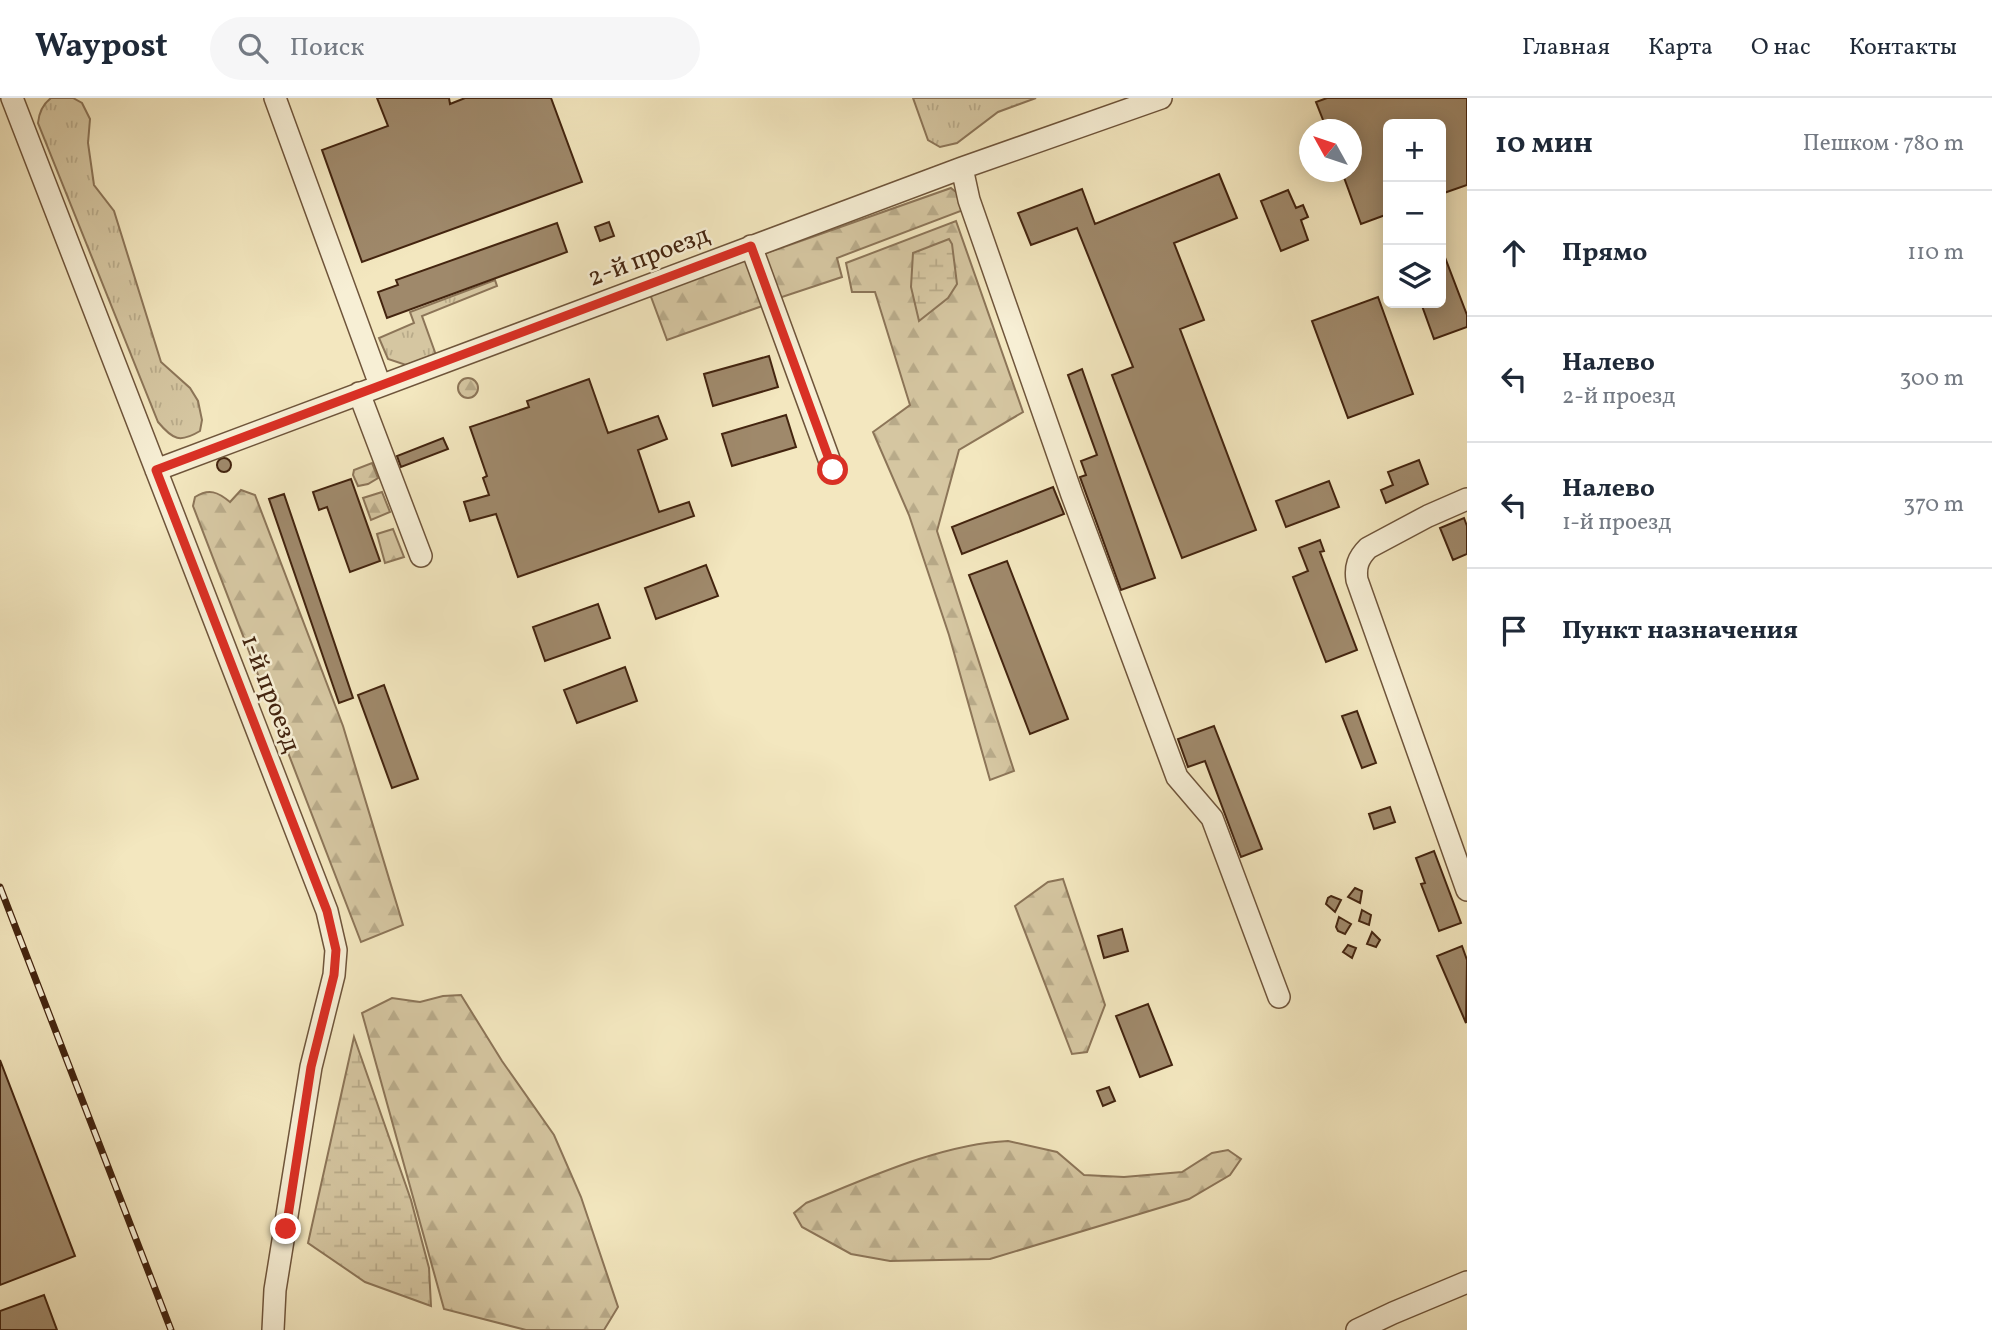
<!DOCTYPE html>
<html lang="ru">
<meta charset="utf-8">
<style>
body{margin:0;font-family:Vollkorn,serif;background:#f6f6f7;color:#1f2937}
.controls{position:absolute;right:21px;top:21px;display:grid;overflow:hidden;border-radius:10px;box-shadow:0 4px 18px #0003}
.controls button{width:63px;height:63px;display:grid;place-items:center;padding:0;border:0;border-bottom:2px solid #e0e1e3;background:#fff;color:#1f2937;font:35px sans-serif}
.compass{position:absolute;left:1299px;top:21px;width:63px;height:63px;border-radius:50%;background:#fff;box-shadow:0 4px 18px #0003;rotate:310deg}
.stop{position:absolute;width:21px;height:21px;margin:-16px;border:5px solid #d93025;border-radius:50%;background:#fff}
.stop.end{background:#d93025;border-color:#fff;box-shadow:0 2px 7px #0008}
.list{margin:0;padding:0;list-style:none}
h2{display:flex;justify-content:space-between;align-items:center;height:91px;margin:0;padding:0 28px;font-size:30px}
h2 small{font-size:23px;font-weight:400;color:#747a83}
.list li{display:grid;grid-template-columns:46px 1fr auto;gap:21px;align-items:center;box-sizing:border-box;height:126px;padding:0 28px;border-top:2px solid #e0e1e3}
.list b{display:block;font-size:26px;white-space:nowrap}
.list p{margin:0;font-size:23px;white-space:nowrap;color:#747a83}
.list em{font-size:23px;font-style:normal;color:#747a83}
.icon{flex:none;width:38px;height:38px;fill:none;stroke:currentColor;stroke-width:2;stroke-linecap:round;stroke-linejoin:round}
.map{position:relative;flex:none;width:1467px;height:1232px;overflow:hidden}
header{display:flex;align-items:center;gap:42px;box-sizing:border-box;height:98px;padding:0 35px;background:#fff;border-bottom:2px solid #e0e1e3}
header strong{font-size:33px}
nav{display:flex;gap:38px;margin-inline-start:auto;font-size:24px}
.search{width:490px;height:63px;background:#f6f6f7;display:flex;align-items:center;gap:18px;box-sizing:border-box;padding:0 24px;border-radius:38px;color:#747a83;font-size:26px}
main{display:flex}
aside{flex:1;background:#fff}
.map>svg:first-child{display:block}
</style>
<header>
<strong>Waypost</strong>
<div class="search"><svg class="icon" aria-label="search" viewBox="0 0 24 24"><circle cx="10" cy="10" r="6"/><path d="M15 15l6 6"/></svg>Поиск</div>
<nav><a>Главная</a><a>Карта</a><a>О нас</a><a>Контакты</a></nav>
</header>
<main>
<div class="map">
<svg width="1467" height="1232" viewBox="0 0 1467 1232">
<defs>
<pattern id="grass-tufts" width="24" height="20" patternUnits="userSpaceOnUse" patternTransform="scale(1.75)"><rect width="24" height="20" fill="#d5c6a1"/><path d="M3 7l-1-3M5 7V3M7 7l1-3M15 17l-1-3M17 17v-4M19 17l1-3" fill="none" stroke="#b8aa89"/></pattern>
<pattern id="forest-firs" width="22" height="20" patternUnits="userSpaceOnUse" patternTransform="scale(1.75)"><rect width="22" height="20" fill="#d5c6a1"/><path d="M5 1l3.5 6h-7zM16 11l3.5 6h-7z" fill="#b8aa89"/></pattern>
<pattern id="wetland-marsh" width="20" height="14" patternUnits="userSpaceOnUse" patternTransform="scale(1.75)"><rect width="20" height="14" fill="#d5c6a1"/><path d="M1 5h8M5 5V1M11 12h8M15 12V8" fill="none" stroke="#b8aa89"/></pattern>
</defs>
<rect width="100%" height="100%" fill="#f3e7bf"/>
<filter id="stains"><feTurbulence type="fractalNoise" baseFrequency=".00286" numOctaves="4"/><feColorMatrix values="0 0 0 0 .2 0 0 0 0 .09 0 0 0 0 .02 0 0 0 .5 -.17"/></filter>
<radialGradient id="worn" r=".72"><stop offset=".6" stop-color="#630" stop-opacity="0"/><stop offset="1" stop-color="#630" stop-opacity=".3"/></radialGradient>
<path fill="url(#grass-tufts)" stroke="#8c7558" stroke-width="2" d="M51,0H73L82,5L90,21L88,45L94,87L114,113L161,264L190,290L198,303L202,322L200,333C180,345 173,342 158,324L38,25C39,15 43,6 51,0Z
M913,0H1036L998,14L957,45L940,49L928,42Z
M495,182L497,188L422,218L436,257L406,267L388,261L379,240L414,225L410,214Z"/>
<path fill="url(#forest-firs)" stroke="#8c7558" stroke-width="2" d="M951,90L962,99L966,111L837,160L842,179L776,201L761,157Z
M956,123L1023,314L959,352L937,433L1014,673L990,682L949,537L909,417L873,334L910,307L875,194H852L846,165Z
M749,161L765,207L667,242L650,196Z
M458 290a10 10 0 1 1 20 0a10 10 0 1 1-20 0Z
M372,365L378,380L368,386L358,388L353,377L354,372Z
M241,392L255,397L343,628L403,827L361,844L193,408L195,399C209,390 218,394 230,404Z
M382,394L390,414L371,422L363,400Z
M393,431L404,459L385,465L377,436Z
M1063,781L1105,907L1087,954L1072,956L1015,808L1048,784Z
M461,897L502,963L554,1037L581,1099L618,1209L604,1232H526L444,1211L362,915L392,900L420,904L443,898Z
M1008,1043L1057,1054L1084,1077L1124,1079L1182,1074L1212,1055L1228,1052L1241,1061L1230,1077L1189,1101L990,1161L890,1163L851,1156L802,1129L794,1115L806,1105C868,1080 941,1046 1008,1043Z"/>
<path fill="url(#wetland-marsh)" stroke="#8c7558" stroke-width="2" d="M949,141L952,146L957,186L948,200L919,223L911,189L913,155Z
M354,939L411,1102L429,1170L431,1208L365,1184L308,1145Z"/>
<path fill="#9f896b" stroke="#43240f" stroke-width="2" d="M377,0H449L450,6L465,0H551L582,84L362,164L322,52L388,28Z
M1327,0H1467V87L1441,96V26H1388V116L1361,126L1342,74H1352V32H1327L1316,4Z
M1219,76L1237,120L1174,145L1204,222L1180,231L1256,432L1182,460L1112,277L1133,269L1077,130L1031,147L1018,115L1082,91L1095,126Z
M1288,92L1296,110L1303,107L1308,119L1301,122L1308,142L1281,153L1261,103Z
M609,124L614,138L600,143L595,129Z
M557,125L567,154L387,220L378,194L398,187L396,182Z
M1441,149L1467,217V229L1434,241L1421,205H1441Z
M1378,199L1413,296L1348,320L1312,223Z
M769,258L778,289L713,308L704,276Z
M1082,271L1155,480L1121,492L1080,379L1086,377L1081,363L1097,357L1068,277Z
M589,281L608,335L658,318L667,341L638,352L659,414L689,404L694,418L518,479L496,416L470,423L464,404L489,397L483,380L487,378L470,329L529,309L527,303Z
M786,317L796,349L732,368L722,336Z
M443,340L448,351L401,369L397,358Z
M217 367a7 7 0 1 1 14 0a7 7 0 1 1-14 0Z
M1419,362L1428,386L1386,405L1381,392L1393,387L1388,374Z
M351,381L380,463L350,474L327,409L319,412L313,394Z
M1329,383L1339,409L1286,429L1276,403Z
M1053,389L1064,416L962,456L952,429Z
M284,396L353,600L339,605L269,401Z
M1464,420L1467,428V456L1453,462L1440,430Z
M1320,442L1324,453L1320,454L1357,552L1326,564L1293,479L1308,473L1299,450Z
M1007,463L1068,621L1030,636L969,477Z
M706,467L718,498L656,521L645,490Z
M598,506L610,540L545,563L533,529Z
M625,569L637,603L577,625L564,592Z
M384,587L418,681L392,690L358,597Z
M1357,613L1376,665L1362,670L1342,618Z
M1214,628L1262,751L1241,759L1205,663L1188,669L1178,641Z
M1390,709L1395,724L1374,731L1369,716Z
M1434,753L1461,825L1439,833L1421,786L1425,785L1416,760Z
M1355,790L1362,793L1360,805L1348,799Z
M1331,798L1341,802L1335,814L1326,806L1328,800Z
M1362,812L1371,817L1369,827L1359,823Z
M1339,819L1351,826L1345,836L1338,833L1336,829Z
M1122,831L1128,853L1104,860L1098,838Z
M1372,834L1380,842L1376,849L1367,846Z
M1348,847L1356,850L1352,860L1343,854Z
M1462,848L1467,862L1466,925L1437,858Z
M1148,906L1172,967L1140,979L1116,918Z
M0,962L75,1158L0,1187Z
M1109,989L1115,1003L1103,1008L1097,993Z
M44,1197L57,1232H0V1213Z"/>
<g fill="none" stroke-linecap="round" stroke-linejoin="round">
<g stroke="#6f553b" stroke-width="24">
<path id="minor" d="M12,0L327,813L336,852L334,877L311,969L275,1192L273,1232
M275,0L380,287
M962,70L969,102L1072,397L1177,679L1212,720L1279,899
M751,148L833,372
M359,295L421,458
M156,372L962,70L1161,0
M1467,401L1428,418L1368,450C1358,460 1355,469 1357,482L1467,792
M1357,1232L1393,1215L1467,1184"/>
</g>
<use href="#minor" stroke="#f7efd5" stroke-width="21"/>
<g stroke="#43240f" stroke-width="7">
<path id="rail" d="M0,789L171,1232"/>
</g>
<use href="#rail" stroke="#f7efd5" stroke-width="4.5" stroke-dasharray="13" stroke-linecap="butt"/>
</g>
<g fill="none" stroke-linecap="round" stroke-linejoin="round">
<path stroke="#d93025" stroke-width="9" d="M286,1131L311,969L334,877L336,852L327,813L156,372L751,148L833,372"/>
</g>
<g text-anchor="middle" stroke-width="5" stroke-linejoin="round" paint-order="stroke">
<g font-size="26" fill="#43240f" stroke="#f7efd5">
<text transform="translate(648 157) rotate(-21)" y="9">2-й проезд</text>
<text transform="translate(272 595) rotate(69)" y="9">1-й проезд</text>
</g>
</g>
<rect width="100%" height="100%" filter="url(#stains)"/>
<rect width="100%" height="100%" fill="url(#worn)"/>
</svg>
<div class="controls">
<button>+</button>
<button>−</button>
<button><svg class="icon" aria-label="layers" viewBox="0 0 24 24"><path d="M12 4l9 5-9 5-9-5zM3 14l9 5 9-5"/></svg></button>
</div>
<svg class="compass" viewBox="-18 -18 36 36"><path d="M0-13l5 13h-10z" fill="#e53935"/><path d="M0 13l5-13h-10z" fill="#747a83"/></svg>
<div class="stop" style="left:833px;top:372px"></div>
<div class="stop end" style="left:286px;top:1131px"></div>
</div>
<aside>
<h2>10 мин<small>Пешком · 780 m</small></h2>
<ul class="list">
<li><svg class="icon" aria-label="ahead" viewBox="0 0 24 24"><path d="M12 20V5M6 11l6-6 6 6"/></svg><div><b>Прямо</b></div><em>110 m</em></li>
<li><svg class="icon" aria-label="left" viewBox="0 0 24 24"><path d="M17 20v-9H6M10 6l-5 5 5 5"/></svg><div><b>Налево</b><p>2-й проезд</p></div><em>300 m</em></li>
<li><svg class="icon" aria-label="left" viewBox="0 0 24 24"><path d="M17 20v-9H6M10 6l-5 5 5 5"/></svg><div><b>Налево</b><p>1-й проезд</p></div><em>370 m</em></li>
<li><svg class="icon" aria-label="arrive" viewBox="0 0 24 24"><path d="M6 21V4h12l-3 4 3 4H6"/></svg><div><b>Пункт назначения</b></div></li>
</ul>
</aside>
</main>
